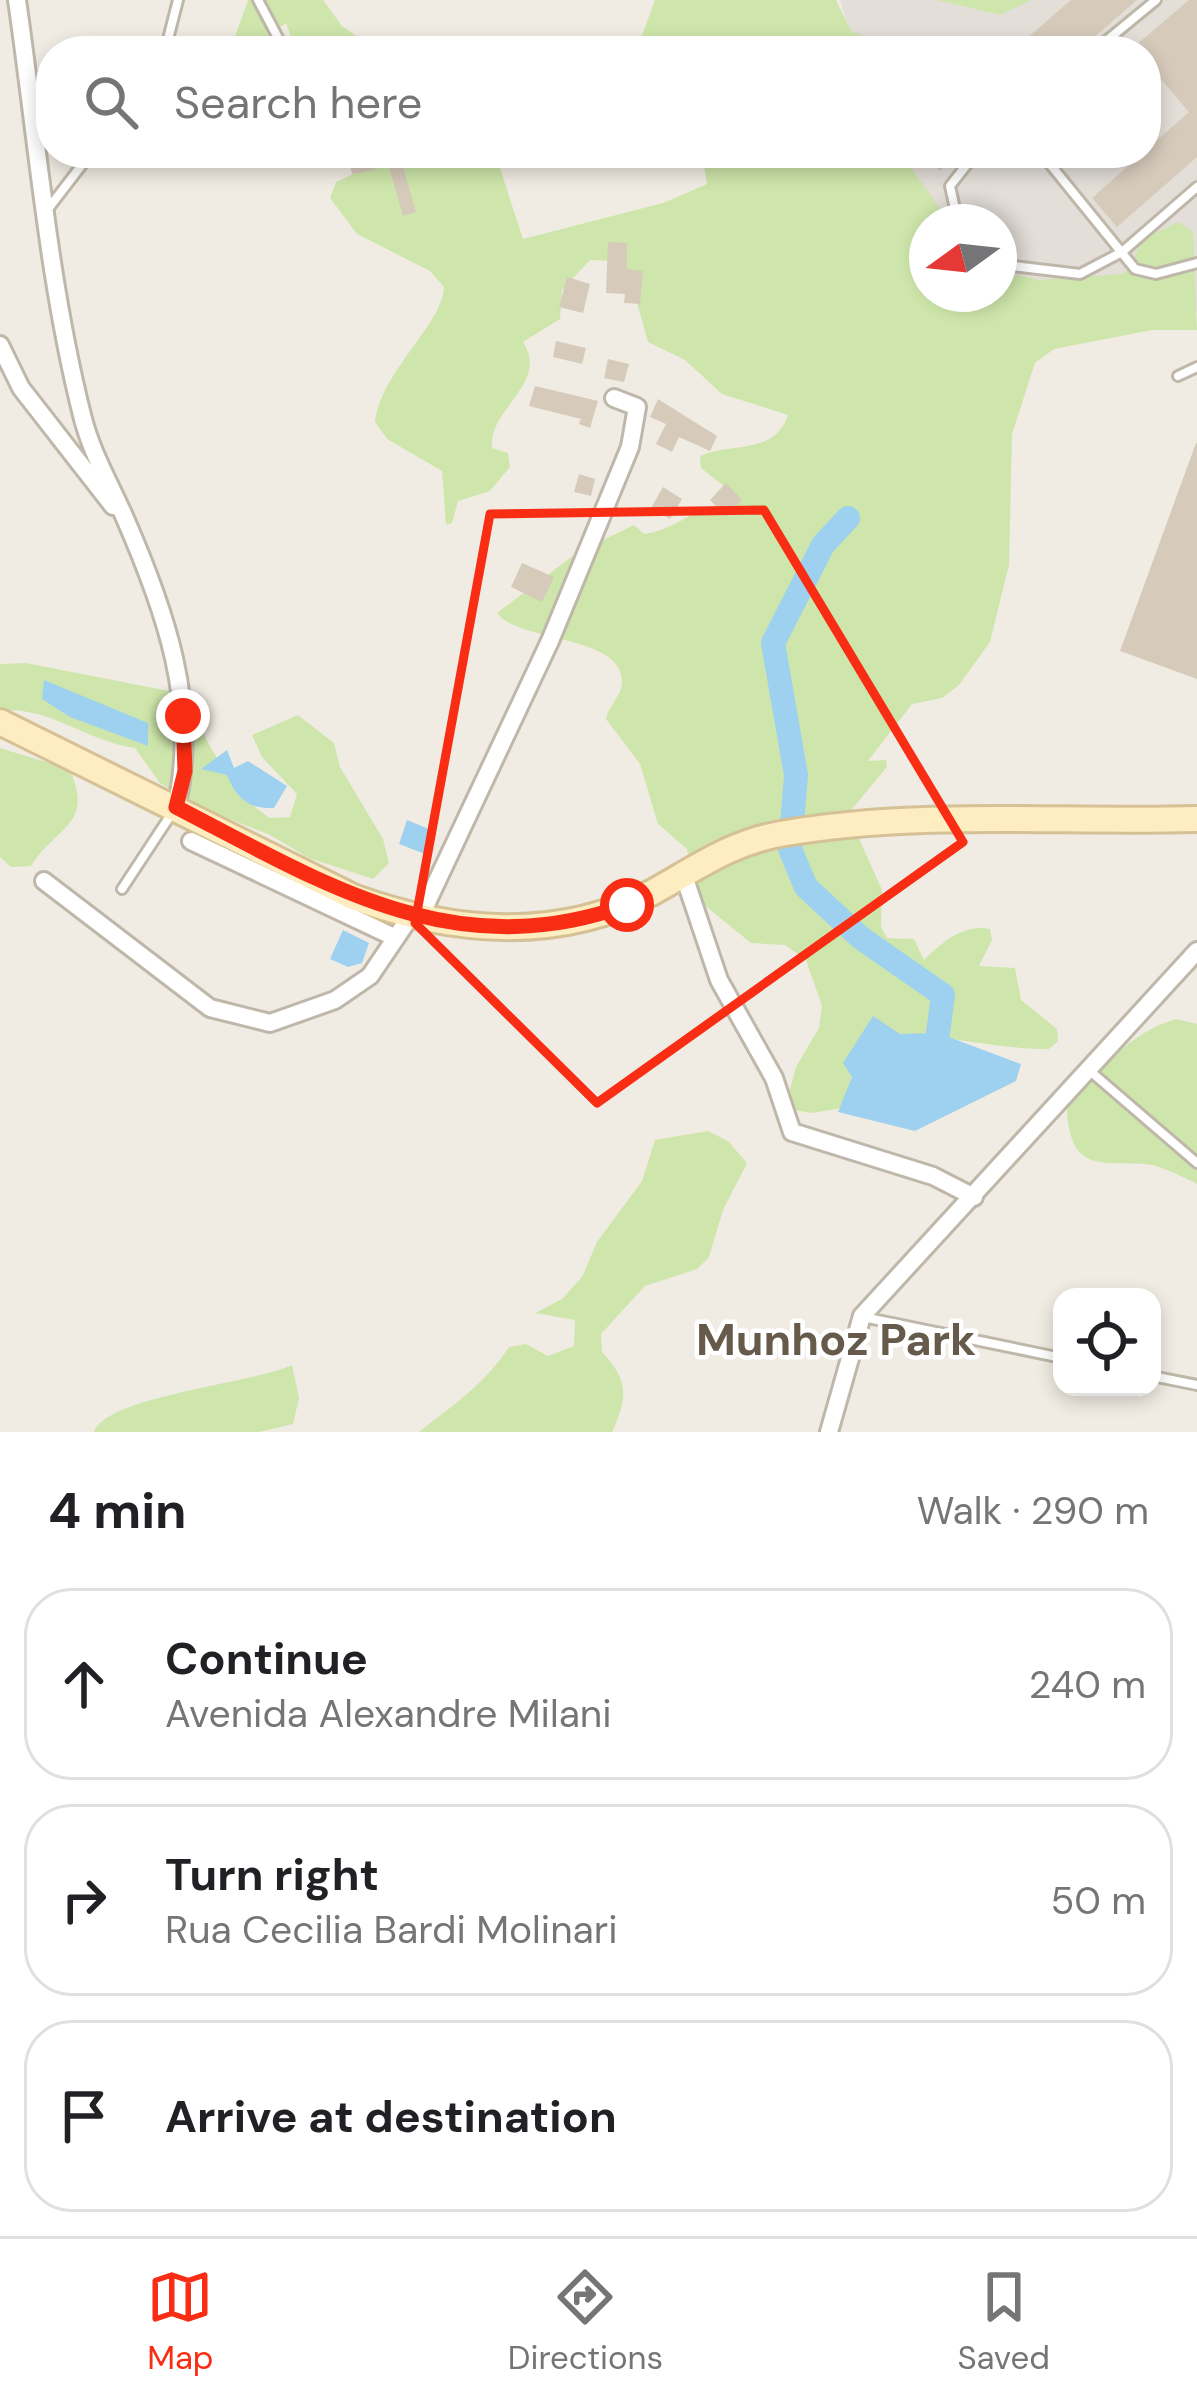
<!DOCTYPE html>
<meta charset="utf-8">
<style>
body{margin:0;font-family:"DM Sans",sans-serif;background:#f2f2f2;color:#202124}
.controls{position:absolute;right:36px;bottom:36px;display:grid;overflow:hidden;border-radius:24px;box-shadow:0 6px 18px #0003}
.controls button{width:108px;height:108px;display:grid;place-items:center;padding:0;border:0;border-bottom:3px solid #e0e0e0;background:#fff;color:#202124;font:60px sans-serif}
.compass{position:absolute;left:909px;top:204px;width:108px;height:108px;border-radius:50%;background:#fff;box-shadow:0 6px 18px #0003;rotate:255deg}
.stop{position:absolute;width:36px;height:36px;margin:-27px;border:9px solid #f82d13;border-radius:50%;background:#fff}
.stop.end{background:#f82d13;border-color:#fff;box-shadow:0 3px 12px #0008}
.list{margin:0;padding:0;list-style:none}
h2{display:flex;justify-content:space-between;align-items:center;height:156px;margin:0;padding:0 48px;font-size:51px}
h2 small{font-size:39px;font-weight:400;color:#757577}
.list li{display:grid;grid-template-columns:78px 1fr auto;gap:36px;align-items:center;box-sizing:border-box;height:192px;margin:0 24px 24px;padding:0 24px;border:3px solid #e0e0e0;border-radius:48px}
.list b{display:block;font-size:45px;white-space:nowrap}
.list p{margin:0;font-size:39px;white-space:nowrap;color:#757577}
.list em{font-size:39px;font-style:normal;color:#757577}
.icon{flex:none;width:66px;height:66px;fill:none;stroke:currentColor;stroke-width:2;stroke-linecap:round;stroke-linejoin:round}
.map{position:relative;flex:none;width:1197px;height:1432px;overflow:hidden}
.search{position:absolute;background:#fff;box-shadow:0 6px 18px #0003;left:36px;right:36px;top:36px;height:132px;display:flex;align-items:center;gap:30px;box-sizing:border-box;padding:0 42px;border-radius:48px;color:#757577;font-size:45px}
.sheet{height:804px;background:#fff}
nav{display:flex;justify-content:space-around;align-items:center;box-sizing:border-box;height:168px;border-top:3px solid #e0e0e0;background:#fff;font-size:33px;color:#757577}
nav a{display:grid;justify-items:center;gap:6px}
nav .on{color:#f82d13}
.map>svg:first-child{display:block}
</style>
<div class="map">
<svg width="1197" height="1432" viewBox="0 0 1197 1432">
<rect width="100%" height="100%" fill="#f1ece3"/>
<path fill="#e3ded8" d="M840,0H1197V312L999,294V222H927L885,153H1146V51H855Z"/>
<path fill="#cee6ab" d="M248,0H323L342,26L379,51H304L293,42L286,23L268,35L264,51H230Z
M655,0H836L851,31L901,51H641L639,43Z
M937,0H1031L1000,15Z
M368,153H495L523,239L663,203L707,184L702,153H901L949,222H927V294H999V271L1040,280L1122,274L1131,267L1142,239L1179,222L1193,232L1197,330H1152L1054,349L1035,363L1012,434L1009,565L990,642L959,685L942,698L912,704L868,761L886,760L887,767L848,814L882,890L881,927L887,938L914,939L924,960C941,943 964,923 990,929L992,940L979,966L1015,968L1021,1000L1057,1029L1058,1041L1049,1049C994,1049 942,1034 887,1033L852,1075L843,1108L811,1113L785,1108L796,1067L819,1028L822,1006L806,960L785,945L751,943L698,900L687,849L658,824L640,764L606,719C608,707 620,697 622,685C627,634 518,643 497,613L578,552L634,525L644,534C676,530 694,507 726,503L730,491L701,468L700,456C731,442 774,456 788,415L722,394L685,360L648,342L636,299L611,261L590,260L562,290L560,319L523,342C550,384 488,408 492,448L508,453L510,467L490,491L458,501L452,523L446,525L442,471L387,439L375,422C381,371 443,324 444,287L430,271L357,234L330,198L336,182L366,168Z
M26,663L184,694C203,735 232,795 270,818L290,817L297,794L262,757L252,735L298,715L334,743L340,767L383,839L389,863L373,879L309,858L270,835L200,807L160,783L135,748C87,742 48,705 0,711V664Z
M0,748L69,769C96,824 55,827 31,866L11,867L0,857Z
M1177,1019L1197,1024V1184C1181,1176 1161,1165 1144,1164C1098,1162 1070,1171 1067,1109C1095,1072 1131,1031 1177,1019Z
M708,1131L728,1141L747,1163L723,1210L709,1257L697,1269L645,1286L601,1334L602,1352C629,1381 628,1396 612,1432H419C453,1405 485,1384 509,1347L526,1344L548,1356L574,1346L575,1320L535,1313L562,1299L582,1277L597,1242L642,1181L655,1140Z
M292,1365L299,1398L293,1424L259,1432H94C107,1396 251,1384 292,1365Z"/>
<path fill="#9ed1ef" d="M44,680L148,723V746L70,717L42,699Z
M227,750L234,768L248,761L287,786L274,808C248,809 237,799 227,775L201,769Z
M407,820L436,832L430,856L399,844Z
M343,930L369,943L362,963L348,967L330,959Z
M873,1016L900,1034L938,1033L1021,1064L1016,1081L915,1131L838,1112L852,1077L843,1063Z"/>
<g fill="none" stroke-linecap="round" stroke-linejoin="round">
<path stroke="#9ed1ef" stroke-width="24" d="M848,518L823,545L773,643L796,775L790,849L806,887L861,938L943,995L938,1033"/>
</g>
<path fill="#d6cabb" d="M1071,0H1137L1078,51H1012Z
M1189,0H1197V157L1117,227L1092,198L1189,112L1146,62V51H1129Z
M348,153H372L375,170L352,174Z
M924,153H960L940,171Z
M401,159L416,212L403,216L388,163Z
M608,242L627,243V269L643,271L640,304L624,303L625,294L606,293Z
M567,277L590,284L583,313L559,307Z
M556,341L586,348L582,364L553,357Z
M608,359L629,364L624,382L604,378Z
M535,386L598,401L590,428L579,424L581,419L529,406Z
M658,399L717,436L710,451L679,437L672,452L656,444L666,424L650,417Z
M1196,443L1197,444V679L1120,651Z
M579,474L595,479L591,496L574,492Z
M726,483L742,500L726,516L710,500Z
M663,487L682,499L670,519L651,508Z
M522,563L554,577L542,602L511,587Z"/>
<g fill="none" stroke-linecap="round" stroke-linejoin="round">
<g stroke="#bfb7a9" stroke-width="14">
<path id="lane" d="M258,0L285,51
M165,51L178,0
M1094,51L1156,0
M1041,153L1135,269L1156,274L1197,263
M48,209L91,153
M968,222L955,209L950,186L976,153
M999,252L1013,266L1080,274L1122,252L1197,187
M1178,376L1197,367
M122,889L174,810
M1090,1071L1197,1163
M863,1317L1062,1358
M1152,1376L1197,1385"/>
</g>
<g stroke="#bfb7a9" stroke-width="22">
<path id="street" d="M17,0C37,138 48,280 82,415C91,452 109,482 124,516C164,607 200,707 176,807
M0,345L21,388L113,506
M191,841L396,938
M683,873L719,980L774,1078L792,1132L933,1176L974,1197
M44,881L210,1008L270,1023L335,1000L370,976L412,914
M421,915L550,641L630,447L637,407L614,398
M829,1432L862,1316L1197,951"/>
</g>
<g stroke="#d5c195" stroke-width="30">
<path id="secondary" d="M0,722L353,897C451,933 559,943 653,892C698,867 733,841 786,833C920,810 1061,823 1197,819"/>
</g>
<use href="#lane" stroke="#fff" stroke-width="8"/>
<use href="#street" stroke="#fff" stroke-width="16"/>
<use href="#secondary" stroke="#feedc0" stroke-width="24"/>
</g>
<g fill="none" stroke-linecap="round" stroke-linejoin="round">
<path stroke="#f82d13" stroke-width="15" d="M183,716L185,771L176,807C325,884 454,967 627,905"/>
</g>
<path fill="none" stroke="#f82d13" stroke-width="9" stroke-linejoin="round" d="M764,510L963,842L597,1103L415,923L490,514Z"/>
<g text-anchor="middle" stroke-width="9" stroke-linejoin="round" paint-order="stroke">
<g font-size="45" font-weight="bold" fill="#665a4b" stroke="#fff">
<text x="836" y="1355">Munhoz Park</text>
</g>
</g>
</svg>
<div class="controls">
<button><svg class="icon" aria-label="locate" viewBox="0 0 24 24"><circle cx="12" cy="12" r="6"/><path d="M12 2v4M12 18v4M2 12h4M18 12h4"/></svg></button>
</div>
<svg class="compass" viewBox="-18 -18 36 36"><path d="M0-13l5 13h-10z" fill="#e53935"/><path d="M0 13l5-13h-10z" fill="#757577"/></svg>
<div class="stop" style="left:627px;top:905px"></div>
<div class="stop end" style="left:183px;top:716px"></div>
<div class="search"><svg class="icon" aria-label="search" viewBox="0 0 24 24"><circle cx="10" cy="10" r="6"/><path d="M15 15l6 6"/></svg>Search here</div>
</div>
<section class="sheet">
<h2>4 min<small>Walk · 290 m</small></h2>
<ul class="list">
<li><svg class="icon" aria-label="ahead" viewBox="0 0 24 24"><path d="M12 20V5M6 11l6-6 6 6"/></svg><div><b>Continue</b><p>Avenida Alexandre Milani</p></div><em>240 m</em></li>
<li><svg class="icon" aria-label="right" viewBox="0 0 24 24"><path d="M7 20v-9h11M14 6l5 5-5 5"/></svg><div><b>Turn right</b><p>Rua Cecilia Bardi Molinari</p></div><em>50 m</em></li>
<li><svg class="icon" aria-label="arrive" viewBox="0 0 24 24"><path d="M6 21V4h12l-3 4 3 4H6"/></svg><div><b>Arrive at destination</b></div></li>
</ul>
</section>
<nav>
<a class="on"><svg class="icon" aria-label="map" viewBox="0 0 24 24"><path d="M3 6l6-2 6 2 6-2v14l-6 2-6-2-6 2zM9 4v14M15 6v14"/></svg>Map</a>
<a><svg class="icon" aria-label="directions" viewBox="0 0 24 24"><path d="M12 3l9 9-9 9-9-9zM9 14v-3h6M13 9l2 2-2 2"/></svg>Directions</a>
<a><svg class="icon" aria-label="saved" viewBox="0 0 24 24"><path d="M7 4h10v16l-5-4-5 4z"/></svg>Saved</a>
</nav>
